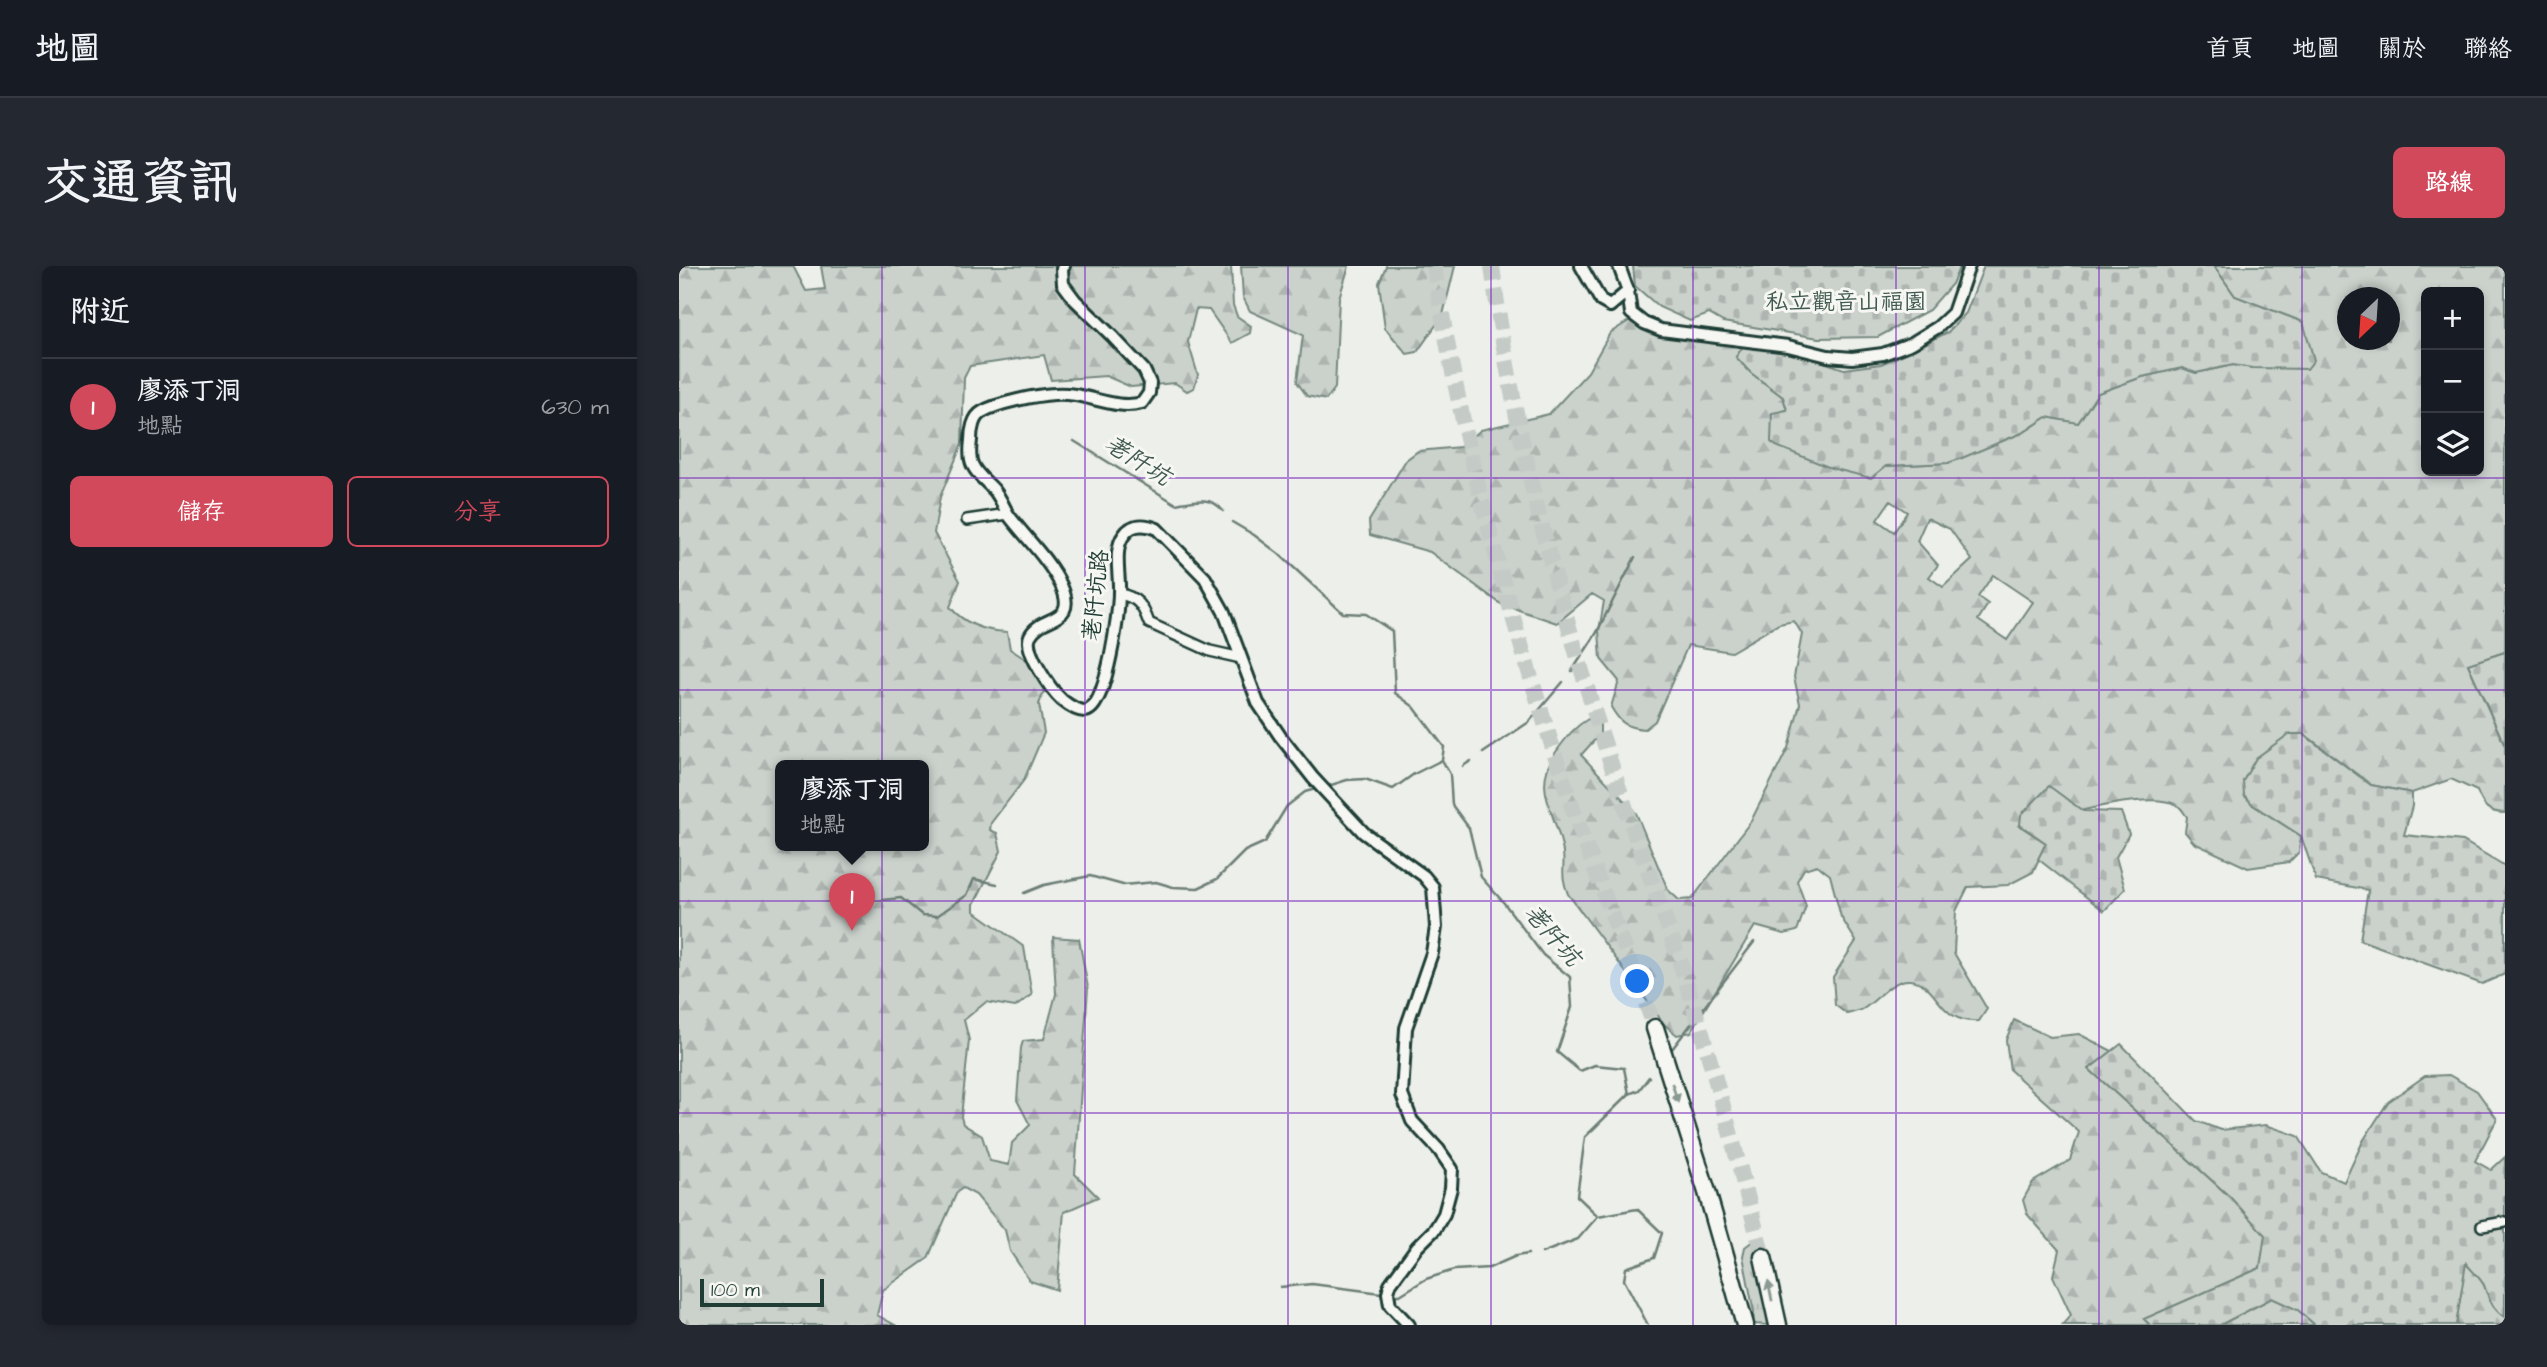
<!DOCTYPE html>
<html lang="zh-TW">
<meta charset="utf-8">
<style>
body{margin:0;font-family:"Architects Daughter","LXGW WenKai TC",sans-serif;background:#242831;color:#f1f3f6}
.controls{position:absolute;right:21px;top:21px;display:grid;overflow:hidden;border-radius:10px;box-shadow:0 4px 10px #0003}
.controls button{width:63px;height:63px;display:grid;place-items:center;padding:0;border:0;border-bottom:2px solid #363941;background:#171b24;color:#f1f3f6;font:35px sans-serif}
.compass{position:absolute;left:1658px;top:21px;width:63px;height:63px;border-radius:50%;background:#171b24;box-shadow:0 4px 10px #0003;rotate:205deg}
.scale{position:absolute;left:21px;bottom:18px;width:124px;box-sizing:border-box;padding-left:7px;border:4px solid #1f3d34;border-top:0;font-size:19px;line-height:24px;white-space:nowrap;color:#1f3d34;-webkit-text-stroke:5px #f6f6f2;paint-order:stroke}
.you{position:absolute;left:959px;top:716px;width:24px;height:24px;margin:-18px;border:5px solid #fff;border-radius:50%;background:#1a73e8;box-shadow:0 0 0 10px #1a73e833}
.badge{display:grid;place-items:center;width:46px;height:46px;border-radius:50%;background:#d1495b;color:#fff;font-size:23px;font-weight:700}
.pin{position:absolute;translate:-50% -58px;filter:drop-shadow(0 2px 4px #0008)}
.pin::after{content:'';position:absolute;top:37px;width:24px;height:21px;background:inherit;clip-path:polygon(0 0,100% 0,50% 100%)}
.popup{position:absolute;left:96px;top:494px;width:154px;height:91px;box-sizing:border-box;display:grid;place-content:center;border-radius:10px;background:#171b24;filter:drop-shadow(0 2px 5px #0005);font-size:23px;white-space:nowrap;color:#9ea1a6}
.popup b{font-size:26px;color:#f1f3f6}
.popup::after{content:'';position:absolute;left:50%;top:100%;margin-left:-14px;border:14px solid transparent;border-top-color:#171b24}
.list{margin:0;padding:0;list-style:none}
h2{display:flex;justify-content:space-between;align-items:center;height:91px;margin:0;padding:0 28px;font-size:30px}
h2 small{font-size:23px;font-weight:400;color:#9ea1a6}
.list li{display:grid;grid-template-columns:46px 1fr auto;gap:21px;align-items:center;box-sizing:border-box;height:98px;padding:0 28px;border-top:2px solid #363941}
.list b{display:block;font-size:26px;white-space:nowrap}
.list p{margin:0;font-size:23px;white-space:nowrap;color:#9ea1a6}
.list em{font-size:23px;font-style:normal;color:#9ea1a6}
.actions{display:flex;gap:14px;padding:21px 28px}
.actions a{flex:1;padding:16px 0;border:2px solid #d1495b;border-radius:10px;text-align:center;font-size:24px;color:#d1495b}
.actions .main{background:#d1495b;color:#fff}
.icon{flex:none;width:38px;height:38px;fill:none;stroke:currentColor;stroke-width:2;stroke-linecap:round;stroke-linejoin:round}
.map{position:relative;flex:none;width:1826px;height:1059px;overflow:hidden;border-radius:10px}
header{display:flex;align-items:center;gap:42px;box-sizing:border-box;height:98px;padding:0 35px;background:#171b24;border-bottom:2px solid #363941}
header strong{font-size:33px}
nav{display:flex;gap:38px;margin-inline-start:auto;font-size:24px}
.intro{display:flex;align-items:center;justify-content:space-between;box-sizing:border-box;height:168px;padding:0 42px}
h1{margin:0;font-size:49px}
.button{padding:18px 32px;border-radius:10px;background:#d1495b;color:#fff;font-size:24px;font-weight:700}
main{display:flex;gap:42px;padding:0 42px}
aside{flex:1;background:#171b24;border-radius:10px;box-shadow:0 4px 10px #0003}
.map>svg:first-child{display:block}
</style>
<header>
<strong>地圖</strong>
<nav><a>首頁</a><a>地圖</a><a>關於</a><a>聯絡</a></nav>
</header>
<div class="intro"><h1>交通資訊</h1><a class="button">路線</a></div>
<main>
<aside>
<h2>附近<small></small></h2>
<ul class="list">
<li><span class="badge">1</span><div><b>廖添丁洞</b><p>地點</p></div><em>630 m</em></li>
</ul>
<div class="actions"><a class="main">儲存</a><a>分享</a></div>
</aside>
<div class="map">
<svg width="1826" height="1059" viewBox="0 0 1826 1059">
<defs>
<pattern id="grass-tufts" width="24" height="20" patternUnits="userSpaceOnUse" patternTransform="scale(1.75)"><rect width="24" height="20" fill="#cbd2cc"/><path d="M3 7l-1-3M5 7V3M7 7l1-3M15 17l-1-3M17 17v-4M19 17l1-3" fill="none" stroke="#aeb5b0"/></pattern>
<pattern id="forest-firs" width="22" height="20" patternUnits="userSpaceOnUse" patternTransform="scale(1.75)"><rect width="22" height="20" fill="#cbd2cc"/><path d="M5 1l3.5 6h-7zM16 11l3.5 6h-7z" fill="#aeb5b0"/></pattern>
<pattern id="cemetery-stones" width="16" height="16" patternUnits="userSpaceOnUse" patternTransform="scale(1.75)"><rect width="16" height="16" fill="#cbd2cc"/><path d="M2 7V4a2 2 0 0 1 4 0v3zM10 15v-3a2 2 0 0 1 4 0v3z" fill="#aeb5b0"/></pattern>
</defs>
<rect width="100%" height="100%" fill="#edefea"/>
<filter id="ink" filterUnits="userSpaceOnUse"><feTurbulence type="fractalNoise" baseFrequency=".0143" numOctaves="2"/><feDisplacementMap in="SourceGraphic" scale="14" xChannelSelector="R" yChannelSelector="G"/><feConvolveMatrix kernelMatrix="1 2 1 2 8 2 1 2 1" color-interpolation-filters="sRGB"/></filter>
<g filter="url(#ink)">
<path fill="url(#grass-tufts)" stroke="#758880" stroke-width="2" d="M1075,974L1090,1059L1074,1058L1075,1047L1064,990L1066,981Z"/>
<path fill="url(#forest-firs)" stroke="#758880" stroke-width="2" fill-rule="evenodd" d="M0,0H114L127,25L146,23L142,0H552L554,39L558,50L572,60L571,67L553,77L530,44L517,43L509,76L519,109L515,122L508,125L496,117L452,121L427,110L372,114L365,89L291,100L285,112L283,178L261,231L255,267L281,315L271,341C286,359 306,365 328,366L331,383L355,399L365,425L360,438L365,467L345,514L312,557L311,564L318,567L322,585L295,638V645L345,681L353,729L336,741L307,736L285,754L290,774L282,851L284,858L303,870L311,895L330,899L333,877L351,859L338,834L342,782L344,775L365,773L377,728L374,671L400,673L409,722L396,908L419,931L385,946L378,1024L351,1015L331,985L326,964L297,929L284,922L278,926L249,992L204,1024L198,1049L216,1059H0ZM101,499H245V579H101Z
M562,0H670L660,32L656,122L647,134L628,130L618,116L624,69L571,45L564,31Z
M707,0H776L764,49L738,86L728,88L706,62L700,17Z
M1535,0H1826V386L1789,398L1826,480V547C1809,547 1804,540 1798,525L1772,513L1733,527L1692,519L1625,468L1574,539L1622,570L1620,586L1610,596L1569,602L1515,577L1506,566L1508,551C1505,547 1502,541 1498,539C1469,523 1374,552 1341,560L1367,577L1354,606L1329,619L1289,621L1277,645L1275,687L1308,743L1300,755C1258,758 1260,717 1231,714C1212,713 1199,734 1184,743C1179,746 1173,746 1168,748L1156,739L1154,711L1177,675L1162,651L1151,609L1138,599L1125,603L1118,615L1127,640L1118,665L1105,668L1076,660L1012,766L998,769L986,759L889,628C881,609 886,603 884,586C878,546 850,523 879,483C888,471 895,461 909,453L921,456V468L902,489L957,547L989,624L1000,634L1013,633L1072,555L1109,482L1121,438L1115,411L1123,368L1115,355L1100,358L1052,386L1009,379L976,455L966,463C948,462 941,457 932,441L940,415L922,393L920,365L925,335L913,328L878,357L822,338L751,286L691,269L690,255L727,194L739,185L781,181L802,164L870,148L909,106L931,67L953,53H967L1065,79L1057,91L1072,107L1104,131L1108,144L1093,148L1207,200L1269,197L1345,166L1368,151L1399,157L1419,127L1463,111L1503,102L1517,107L1554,99L1573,102L1624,56L1556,30ZM1747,26H1800V205H1747ZM1668,32H1710V74H1668ZM1211,235L1228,246L1215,266L1198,254ZM1248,252L1271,263L1293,294L1264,321L1250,311L1259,299L1238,275ZM1314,309L1354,336L1328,374L1299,354L1309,338L1299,331Z
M1335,754L1371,771L1400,768L1433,785L1410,803L1551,931L1587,969L1581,1002L1465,1053L1471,1059H1383L1392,1049L1374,1010L1380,984L1348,948L1344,934L1354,916L1391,894L1400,866L1331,804L1327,774Z
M1786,997C1792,1003 1801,1011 1805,1019C1811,1033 1813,1043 1826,1051V1059H1777Z
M1593,1032L1619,1044L1636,1059H1541Z"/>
<path fill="url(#cemetery-stones)" stroke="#758880" stroke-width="2" d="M954,0H1281L1273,18L1250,44L1199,71L1140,72L1044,56L1030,48L1011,55L980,41L956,20Z
M1305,0H1535L1556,30L1624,56L1635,94L1628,103L1573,102L1554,99L1517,107L1503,102L1463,111L1419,127L1399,157L1368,151L1345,166L1283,192L1269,197L1207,200L1192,212L1152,202L1097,180L1092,176L1093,147L1108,144L1104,131L1072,107L1057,91L1065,79L1109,84L1165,103L1202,98L1234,84L1269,66L1287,47Z
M1826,386V480L1789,398Z
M1610,468H1624L1692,519L1733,527V540L1725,569L1784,575L1826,600V708L1803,718L1681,674L1689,624L1637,614L1622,570L1574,539L1565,529L1564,515L1577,492Z
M1370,520L1404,545L1442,546L1450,568L1437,591L1446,623L1425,645L1359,593L1367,577L1341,559L1342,549Z
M1442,778L1517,855L1542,864L1587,859L1619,870L1642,906L1665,916L1684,875L1709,836L1746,810L1770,809L1798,825L1818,853L1796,895L1812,904L1826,891V1051C1813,1043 1810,1033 1805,1019C1801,1012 1792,1004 1787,997L1777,1059H1636L1619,1044L1593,1032L1541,1059H1471L1465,1053L1581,1002L1586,969L1551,931L1410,803Z"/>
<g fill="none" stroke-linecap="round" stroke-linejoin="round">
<path stroke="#6c7e77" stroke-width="2.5" d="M395,175L497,238C514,235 532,229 544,245
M553,256L575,269L600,288L664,347L687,348L713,365L716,427L735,441L765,481L763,494L771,508L773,539L790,562L802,611L825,637L864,689L891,711L893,741L878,786L901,805L916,799L945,802L950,828L906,871L898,930L919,950L958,943L983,967L975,992L947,1002L945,1014L969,1059
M893,405L917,368L956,291
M804,487L850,456L884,416
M784,500L792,495
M646,521L668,514L686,513L714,523L735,508L763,494
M345,627L365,619L411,610L444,619L477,616L494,621L519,622L538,613L566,585L586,576L608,540L626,526L640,522
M203,634L222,632L243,649L258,650L288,629L295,613L318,618
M990,787L1075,676
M950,828L960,824L970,811
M863,987L899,973L919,950
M601,1021L633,1018L702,1027
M717,1029H721L747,1013L775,1004L810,1002L837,990L849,988"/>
<path stroke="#c4cbc6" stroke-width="16" stroke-dasharray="16 8" stroke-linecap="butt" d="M755,0C782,174 829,346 884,513C911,597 946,679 976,762
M813,0C835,177 884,353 940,522C961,586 986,648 1006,712C1035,804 1060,897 1084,991"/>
<g stroke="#1f3d34" stroke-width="14">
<path id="minor" d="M288,254L329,248
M440,328C459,331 464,340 470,357L531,385L562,392
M1803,960L1826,956"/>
</g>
<g stroke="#1f3d34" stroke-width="16">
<path id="tertiary" d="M385,0L383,3L384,18L396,34L433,70L465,104L471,117L470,127L463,137C434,145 406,125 375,128C358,129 318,137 303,146C294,151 292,165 292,174C291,182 290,193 294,200C299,210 308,216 315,224C322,232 325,243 331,251C348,273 370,294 382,319C400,359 362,348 351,370C344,384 372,424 383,434C389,439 403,449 411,443C428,432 440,348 440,326C441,309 434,283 445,269C453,257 466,258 478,263L526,312L545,346L579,437L601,470L634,512L685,567L745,610L754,621L757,661L753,687L727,762L723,829L733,855L760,884L773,903L772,922L765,948L756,963L738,981L711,1018L709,1027L711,1039L730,1059
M902,0L922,35L931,40L949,25
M940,0L949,25L952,47L965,57L982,64L1109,80L1149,90L1173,92L1204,88L1233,77L1259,61L1274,47L1290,0"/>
</g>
<g stroke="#1f3d34" stroke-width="21">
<path id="trunk" d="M976,762L1028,926L1066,1059
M1084,991L1099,1059"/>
</g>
<use href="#minor" stroke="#f6f6f2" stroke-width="9"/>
<use href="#tertiary" stroke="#f6f6f2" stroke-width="10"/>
<use href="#trunk" stroke="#f6f6f2" stroke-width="16"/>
</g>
<defs><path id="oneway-solid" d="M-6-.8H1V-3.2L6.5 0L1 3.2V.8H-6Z" transform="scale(1.75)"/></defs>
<g fill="#8a9a93">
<use href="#oneway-solid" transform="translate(996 827) rotate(72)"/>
<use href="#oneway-solid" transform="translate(1091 1025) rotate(-102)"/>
</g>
</g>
<path fill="none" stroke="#7b2cbf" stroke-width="2" stroke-opacity="0.55" d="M203,0V1059M406,0V1059M609,0V1059M812,0V1059M1014,0V1059M1217,0V1059M1420,0V1059M1623,0V1059M0,212H1826M0,424H1826M0,635H1826M0,847H1826"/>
<g text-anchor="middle" stroke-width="6" stroke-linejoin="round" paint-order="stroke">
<g font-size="23" fill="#415b52" stroke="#f6f6f2">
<text x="1167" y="43">私立觀音山福園</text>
</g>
<g font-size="23" fill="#1f3d34" stroke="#f6f6f2">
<text transform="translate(416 329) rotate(-84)" y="8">荖阡坑路</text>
</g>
<g font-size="24" font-style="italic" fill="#3f5850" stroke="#f6f6f2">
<text transform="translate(459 194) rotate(32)" y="8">荖阡坑</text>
<text transform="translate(874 669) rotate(49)" y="8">荖阡坑</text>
</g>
</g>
</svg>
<div class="controls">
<button>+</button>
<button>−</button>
<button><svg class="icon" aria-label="layers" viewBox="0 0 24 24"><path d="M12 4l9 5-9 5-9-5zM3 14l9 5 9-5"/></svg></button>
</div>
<svg class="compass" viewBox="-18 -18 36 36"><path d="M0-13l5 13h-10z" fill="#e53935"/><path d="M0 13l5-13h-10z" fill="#9ea1a6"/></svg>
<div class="scale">100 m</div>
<div class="you"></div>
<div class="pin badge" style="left:173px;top:665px">1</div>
<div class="popup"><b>廖添丁洞</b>地點</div>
</div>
</main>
